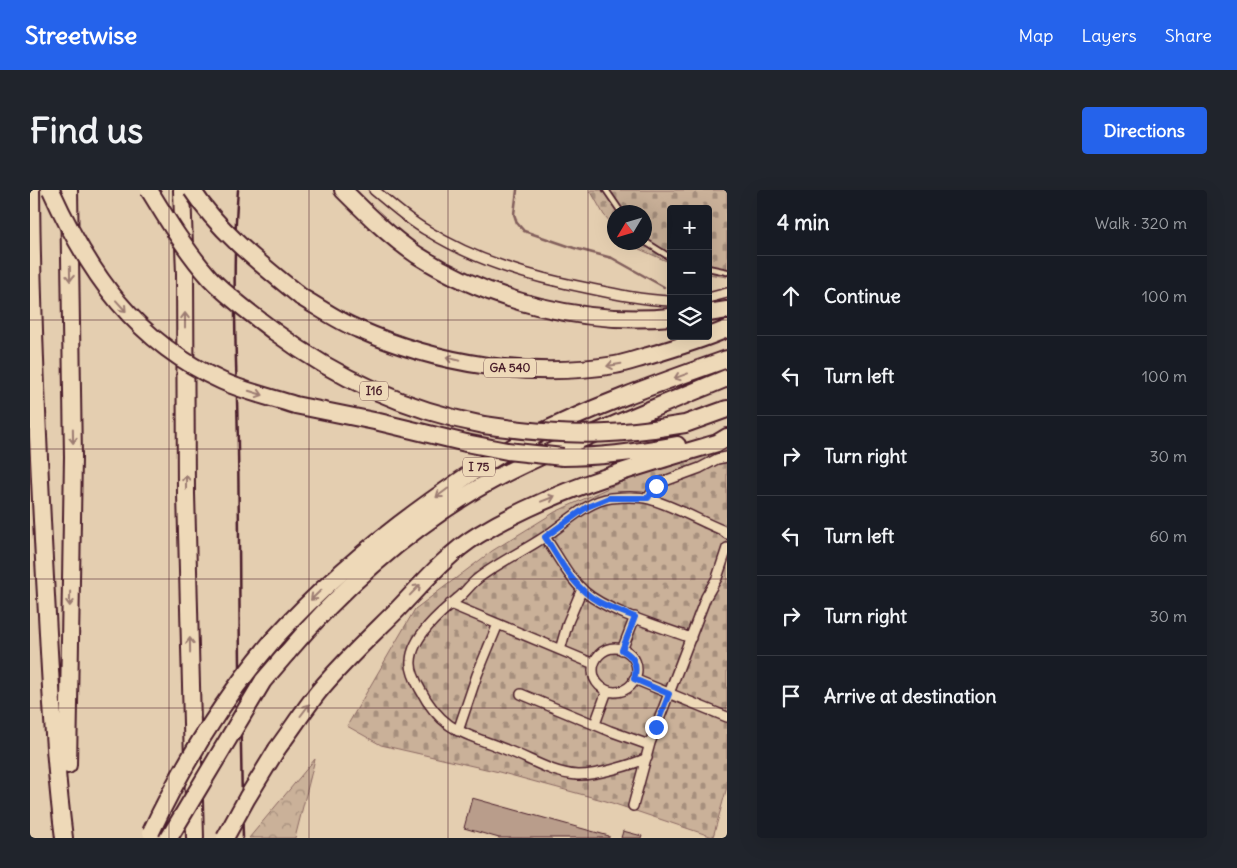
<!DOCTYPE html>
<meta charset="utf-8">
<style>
body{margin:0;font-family:Delius,sans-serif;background:#20242c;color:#f1f3f6}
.controls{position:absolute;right:15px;top:15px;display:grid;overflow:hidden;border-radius:5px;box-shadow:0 5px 20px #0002}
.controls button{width:45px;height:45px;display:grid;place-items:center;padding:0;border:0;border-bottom:1px solid #363941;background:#171b24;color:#f1f3f6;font:25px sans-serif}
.compass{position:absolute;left:577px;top:15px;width:45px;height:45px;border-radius:50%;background:#171b24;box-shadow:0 5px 20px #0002;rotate:232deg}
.stop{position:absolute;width:15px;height:15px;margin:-11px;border:4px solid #2563eb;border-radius:50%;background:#fff}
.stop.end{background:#2563eb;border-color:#fff;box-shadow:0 1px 5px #0008}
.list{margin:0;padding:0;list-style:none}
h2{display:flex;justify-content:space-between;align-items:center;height:65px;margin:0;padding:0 20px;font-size:21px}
h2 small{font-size:16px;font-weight:400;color:#9ea1a6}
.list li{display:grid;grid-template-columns:32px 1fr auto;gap:15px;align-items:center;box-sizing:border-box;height:80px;padding:0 20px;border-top:1px solid #363941}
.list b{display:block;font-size:19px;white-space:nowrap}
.list em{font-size:16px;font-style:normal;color:#9ea1a6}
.icon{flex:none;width:28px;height:28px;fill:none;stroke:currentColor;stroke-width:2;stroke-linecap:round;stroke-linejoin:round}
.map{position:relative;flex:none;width:697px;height:648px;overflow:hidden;border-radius:5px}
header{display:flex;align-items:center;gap:30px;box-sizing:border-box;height:70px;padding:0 25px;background:#2563eb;color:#fff}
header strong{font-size:24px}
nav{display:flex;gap:28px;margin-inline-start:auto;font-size:18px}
.intro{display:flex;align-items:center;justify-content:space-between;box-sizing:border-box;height:120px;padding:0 30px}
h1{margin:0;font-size:35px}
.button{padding:12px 22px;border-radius:5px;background:#2563eb;color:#fff;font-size:18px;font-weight:700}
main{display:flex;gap:30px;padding:0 30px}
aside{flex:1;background:#171b24;border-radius:5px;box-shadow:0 5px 20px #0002}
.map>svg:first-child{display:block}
</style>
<header>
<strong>Streetwise</strong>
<nav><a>Map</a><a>Layers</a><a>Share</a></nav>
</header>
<div class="intro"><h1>Find us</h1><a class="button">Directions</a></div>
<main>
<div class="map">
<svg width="697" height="648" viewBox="0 0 697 648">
<defs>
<pattern id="forest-crowns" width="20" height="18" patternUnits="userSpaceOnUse" patternTransform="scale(1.25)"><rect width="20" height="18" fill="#cab199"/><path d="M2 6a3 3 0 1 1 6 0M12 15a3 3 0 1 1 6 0" fill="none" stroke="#a68f7d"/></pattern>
<pattern id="cemetery-stones" width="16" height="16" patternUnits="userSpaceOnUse" patternTransform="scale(1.25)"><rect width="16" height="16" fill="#cab199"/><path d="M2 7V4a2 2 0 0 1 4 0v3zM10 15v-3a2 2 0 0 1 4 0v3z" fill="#a68f7d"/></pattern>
</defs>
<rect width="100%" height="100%" fill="#e4ceb0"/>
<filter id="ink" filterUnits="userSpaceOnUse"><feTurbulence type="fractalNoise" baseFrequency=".02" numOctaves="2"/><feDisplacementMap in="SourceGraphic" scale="10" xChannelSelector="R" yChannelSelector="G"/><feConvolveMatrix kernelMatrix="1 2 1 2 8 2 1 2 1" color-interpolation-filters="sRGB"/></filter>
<g filter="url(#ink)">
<path fill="url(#forest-crowns)" stroke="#8a6862" d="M285,569L265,648H219Z"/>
<path fill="url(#cemetery-stones)" stroke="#8a6862" d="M560,0H697V87L678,84V19H641V73L607,58L601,53L614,52V22H584V36L574,25Z
M697,247V597L683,647L576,611L469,582L351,555L317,536L385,419L462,361L525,322L587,294Z"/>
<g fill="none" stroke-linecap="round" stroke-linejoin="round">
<path stroke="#825e5b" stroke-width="2.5" d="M487,0L484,24L487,33L494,41L544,58L582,68L634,97"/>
</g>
<path fill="#b99d8b" stroke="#4a1f2b" d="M442,608L579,646V648H469L434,638Z
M593,641L612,646L611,648H591Z"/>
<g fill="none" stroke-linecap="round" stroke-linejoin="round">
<g stroke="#4a1f2b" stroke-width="8">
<path id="lane" d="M576,0L591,22
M614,51L641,68
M678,78L697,82"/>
</g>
<g stroke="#4a1f2b" stroke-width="12">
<path id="street" d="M344,0C361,14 377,29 396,40C445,71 501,87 557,98C585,104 613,110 641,111
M678,108L697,103
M618,308L626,296L632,292L670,278L687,269L697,267
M515,347C528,366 538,387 555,402C578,422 632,437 661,448
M420,414L564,474
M563 480a22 22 0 1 1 44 0a22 22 0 1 1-44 0Z
M530,460L538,432L552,399
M592,460L605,427
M604,489L697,527
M491,504L580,541L619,555
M565,534L577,501
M428,541L447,485L468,434
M617,568C602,575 564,586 547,585C521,583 501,569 477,560C436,543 413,543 390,499C386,492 380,480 381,471C382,447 410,423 427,409C434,404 439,396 446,390C467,373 494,361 516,346C536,333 557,311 581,308C593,307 608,306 619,309C644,316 668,330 692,340L697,344
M603,616L620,553L676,407L687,388L697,358"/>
</g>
<g stroke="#4a1f2b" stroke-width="20">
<path id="highway" d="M1,0C2,130 8,259 15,388C20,475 23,562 34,648
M152,0L155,84L156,304L165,648
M313,0C336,23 360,47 387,65C461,112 554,135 641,127
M271,107C290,118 308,131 328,139C407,174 499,189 585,175C596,173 607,169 618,166C645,158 671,150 697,139
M678,123L697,120
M245,142C308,189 377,220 454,235
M265,215L349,232L436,253
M623,239L655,234L697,219
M533,267C572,267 609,262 647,255
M243,450C291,397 341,354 398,313C429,291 460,269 494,251C558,218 629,193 697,169
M257,463C311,399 373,344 445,300C482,278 521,261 561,245C606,225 651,207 697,188
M247,559C261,540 274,520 289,501C313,472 341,446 368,419C393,393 417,364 448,345C522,300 605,277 687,253L697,247
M38,575L43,267L39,0"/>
</g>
<use href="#lane" stroke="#eed9b8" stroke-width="4.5"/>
<use href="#street" stroke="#eed9b8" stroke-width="9"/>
<use href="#highway" stroke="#eed9b8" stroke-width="16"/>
<path stroke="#4a1f2b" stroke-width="2.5" d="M208,0C201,86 207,172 208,258C210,388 209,518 213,648"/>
<g stroke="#4a1f2b" stroke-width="20" stroke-linecap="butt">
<path id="highway-bridge" d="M21,0C59,84 106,152 192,191C216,202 240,207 265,215
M119,0C138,31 156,61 180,88C199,108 223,125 245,142
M162,0C190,43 232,75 271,107
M454,235C514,244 562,247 623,239
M436,253L477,261L533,267
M121,642C154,572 193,509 243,450
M139,648L233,491L257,463
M195,648L217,608L247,559"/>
</g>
<use href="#highway-bridge" stroke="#eed9b8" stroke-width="16"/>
</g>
<defs><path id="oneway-shaft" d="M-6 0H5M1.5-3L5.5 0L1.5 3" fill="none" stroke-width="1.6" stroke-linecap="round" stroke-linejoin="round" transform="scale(1.25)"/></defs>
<g stroke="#9c7c72">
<use href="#oneway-shaft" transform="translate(40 84) rotate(89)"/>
<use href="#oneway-shaft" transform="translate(91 116) rotate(48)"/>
<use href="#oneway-shaft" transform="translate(155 130) rotate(-90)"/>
<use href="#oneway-shaft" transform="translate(423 169) rotate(-167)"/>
<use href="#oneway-shaft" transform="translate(584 175) rotate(170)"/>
<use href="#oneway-shaft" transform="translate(651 186) rotate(160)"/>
<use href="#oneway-shaft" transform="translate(226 203) rotate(17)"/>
<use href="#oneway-shaft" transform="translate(43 246) rotate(89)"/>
<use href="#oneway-shaft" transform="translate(156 292) rotate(-90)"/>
<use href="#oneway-shaft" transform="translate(412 303) rotate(143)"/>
<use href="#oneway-shaft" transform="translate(518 309) rotate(-21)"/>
<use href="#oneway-shaft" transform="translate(385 400) rotate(-46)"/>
<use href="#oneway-shaft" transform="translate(286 405) rotate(136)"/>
<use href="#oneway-shaft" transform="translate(40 409) rotate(91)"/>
<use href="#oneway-shaft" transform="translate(160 455) rotate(-91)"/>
<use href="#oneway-shaft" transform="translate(275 520) rotate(-53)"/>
</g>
</g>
<g fill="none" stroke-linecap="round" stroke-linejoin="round" filter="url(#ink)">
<path stroke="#2563eb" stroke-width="6" d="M626,296L618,308H579L557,317L515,347C530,370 543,398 569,412C580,418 593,422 605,427L592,460C604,466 608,476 604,489L639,504L626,537"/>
</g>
<path fill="none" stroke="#4a1f2b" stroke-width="1" stroke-opacity="0.55" d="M139,0V648M279,0V648M418,0V648M558,0V648M0,130H641M678,130H697M0,259H697M0,389H697M0,518H697"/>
<g text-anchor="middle" stroke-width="4" stroke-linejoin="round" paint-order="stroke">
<g fill="#eed9b8" stroke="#7b5755" stroke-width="1">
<rect x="454" y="168.5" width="52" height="19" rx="4"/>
<rect x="330" y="191.5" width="28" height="19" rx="4"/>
<rect x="433" y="267.5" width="32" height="19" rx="4"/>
</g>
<g font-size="12" font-weight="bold" fill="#4a1f2b">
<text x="480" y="182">GA 540</text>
<text x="344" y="205">I16</text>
<text x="449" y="281">I 75</text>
</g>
</g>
</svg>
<div class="controls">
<button>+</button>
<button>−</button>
<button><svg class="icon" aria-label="layers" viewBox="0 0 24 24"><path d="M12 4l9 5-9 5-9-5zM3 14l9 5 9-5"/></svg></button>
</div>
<svg class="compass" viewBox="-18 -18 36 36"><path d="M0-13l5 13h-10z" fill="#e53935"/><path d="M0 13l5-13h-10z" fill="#9ea1a6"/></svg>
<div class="stop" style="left:626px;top:296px"></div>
<div class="stop end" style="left:626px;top:537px"></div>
</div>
<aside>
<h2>4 min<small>Walk · 320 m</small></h2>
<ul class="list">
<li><svg class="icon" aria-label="ahead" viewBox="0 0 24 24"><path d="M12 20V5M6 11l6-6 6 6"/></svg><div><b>Continue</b></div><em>100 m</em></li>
<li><svg class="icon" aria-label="left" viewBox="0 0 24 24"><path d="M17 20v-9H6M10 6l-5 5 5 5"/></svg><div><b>Turn left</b></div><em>100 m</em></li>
<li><svg class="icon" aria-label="right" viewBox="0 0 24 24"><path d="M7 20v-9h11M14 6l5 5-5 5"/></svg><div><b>Turn right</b></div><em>30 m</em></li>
<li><svg class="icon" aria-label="left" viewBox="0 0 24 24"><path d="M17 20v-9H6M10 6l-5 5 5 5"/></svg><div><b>Turn left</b></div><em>60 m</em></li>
<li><svg class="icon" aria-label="right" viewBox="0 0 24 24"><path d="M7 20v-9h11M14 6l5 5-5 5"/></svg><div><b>Turn right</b></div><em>30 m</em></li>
<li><svg class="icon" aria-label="arrive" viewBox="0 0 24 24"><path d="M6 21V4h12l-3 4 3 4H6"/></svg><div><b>Arrive at destination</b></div></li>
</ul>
</aside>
</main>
